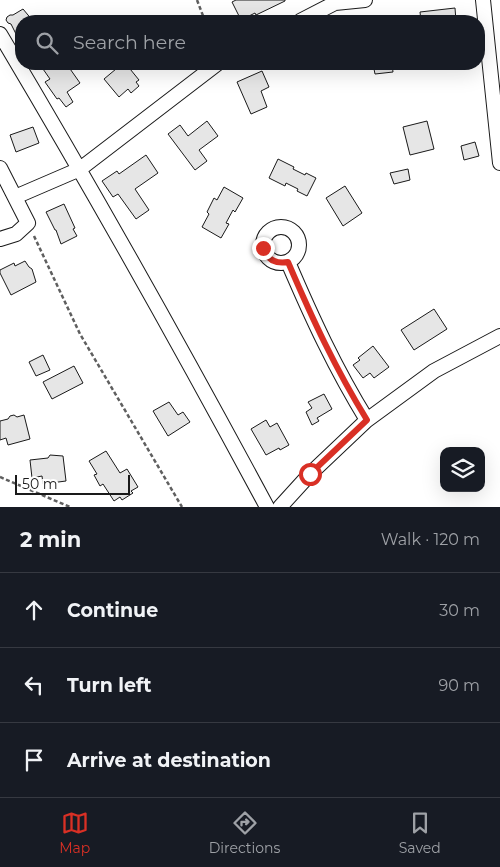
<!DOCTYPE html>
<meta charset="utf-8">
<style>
body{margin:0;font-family:Montserrat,sans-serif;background:#242831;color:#f1f3f6}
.controls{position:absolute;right:15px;bottom:15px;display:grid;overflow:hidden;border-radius:10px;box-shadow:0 5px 20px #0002}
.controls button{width:45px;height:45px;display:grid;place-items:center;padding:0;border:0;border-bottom:1px solid #363941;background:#171b24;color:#f1f3f6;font:25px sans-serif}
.scale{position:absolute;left:15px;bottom:12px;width:115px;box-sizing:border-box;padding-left:5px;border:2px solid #1a1a1a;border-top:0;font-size:14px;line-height:18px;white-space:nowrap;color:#1a1a1a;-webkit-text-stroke:4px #fff;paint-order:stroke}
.stop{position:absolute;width:15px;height:15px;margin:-11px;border:4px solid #d93025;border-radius:50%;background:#fff}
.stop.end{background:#d93025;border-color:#fff;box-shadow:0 1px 5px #0008}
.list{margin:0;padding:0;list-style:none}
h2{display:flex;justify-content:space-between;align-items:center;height:65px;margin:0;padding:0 20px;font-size:21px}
h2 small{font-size:16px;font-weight:400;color:#9ea1a6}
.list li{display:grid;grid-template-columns:32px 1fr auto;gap:15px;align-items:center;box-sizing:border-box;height:75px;padding:0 20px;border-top:1px solid #363941}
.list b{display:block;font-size:19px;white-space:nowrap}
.list em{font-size:16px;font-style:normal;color:#9ea1a6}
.icon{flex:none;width:28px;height:28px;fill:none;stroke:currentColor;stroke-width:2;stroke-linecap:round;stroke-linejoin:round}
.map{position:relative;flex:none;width:500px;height:507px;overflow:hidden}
.search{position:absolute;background:#171b24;box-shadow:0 5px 20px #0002;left:15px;right:15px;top:15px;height:55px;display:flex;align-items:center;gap:12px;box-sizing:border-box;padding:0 18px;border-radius:20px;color:#9ea1a6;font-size:19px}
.sheet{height:290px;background:#171b24}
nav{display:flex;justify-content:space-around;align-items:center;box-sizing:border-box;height:70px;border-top:1px solid #363941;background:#171b24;font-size:14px;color:#9ea1a6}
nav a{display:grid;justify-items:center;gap:2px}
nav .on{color:#d93025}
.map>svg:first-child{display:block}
</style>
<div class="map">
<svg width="500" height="507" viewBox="0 0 500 507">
<rect width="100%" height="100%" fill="#fff"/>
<path fill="#e6e6e6" stroke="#1a1a1a" d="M236,0H285V1L256,15L255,13L241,20L232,2Z
M455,8L456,21H421L420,12Z
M23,9L33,21H21V44L11,24L8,23L6,20L7,17L10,15H13Z
M51,64H59L63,69L68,66L80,83L67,92L73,102L66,107L59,98L57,99L45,82L50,79L43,69Z
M122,64H126L139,80L136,82L139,86L131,93L128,89L119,97L104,79Z
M373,64H392L393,72L375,74Z
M262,71L269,87L261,91L267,107L251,114L237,82Z
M207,121L218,136L199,150L207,161L195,170L168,134L180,125L188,136Z
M427,121L434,149L410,155L403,127Z
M33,127L39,143L16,152L10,135Z
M475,142L479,156L464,160L461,146Z
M146,155L158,173L135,189L149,210L136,219L118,194L113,197L102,181L117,171L119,174Z
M278,159L294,167L293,169L305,175L306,173L316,178L307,196L297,191L298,189L286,183L285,186L269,178Z
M408,169L410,180L394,184L390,173Z
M345,186L362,213L343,226L326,198Z
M224,187L243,198L235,212L233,210L226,223L229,224L221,238L202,227L209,214L207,212L214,198L217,200Z
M64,204L75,228L73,229L77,236L61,244L56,230H55L46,212Z
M25,261L29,267L32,269L36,282L11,295L0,273V270L14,263L15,266Z
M434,309L447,329L414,350L401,330Z
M373,346L389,367L374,378L370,373L363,378L353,365L360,360L358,358Z
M43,355L50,370L36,376L29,362Z
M74,366L83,383L52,399L43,382Z
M324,394L332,409L317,418L319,421L312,425L306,412L312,408L308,402Z
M169,402L178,415L183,412L190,422L168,436L153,411Z
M14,415L17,417L24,415L30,439L8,445L6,438L0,440V421L8,419L10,416Z
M266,420L270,427L277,423L289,445L280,450L279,448L266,455L251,429Z
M106,451L120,473L127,469L138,487L131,491L133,493L122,500L120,497L114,501L103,484L100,486L94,475L97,474L89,461Z
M50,455L63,456L66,481L43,484L42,476L32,478L30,460L48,458Z"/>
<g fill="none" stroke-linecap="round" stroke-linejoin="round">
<g stroke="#1a1a1a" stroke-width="16">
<path id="street" d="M483,0L500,163
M300,21L335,3L365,0
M0,34C93,190 181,347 267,507
M0,168L28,223L16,234L0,239
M15,197L80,169L217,64
M263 245a18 18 0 1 1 36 0a18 18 0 1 1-36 0Z
M288,262C312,318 335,368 367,420
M280,507L310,474L367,420L434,371L500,336"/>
</g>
<path stroke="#5f5f5f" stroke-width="2.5" stroke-dasharray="4 2.5" stroke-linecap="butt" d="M197,0L205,21
M34,236L80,334L182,507
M0,477L70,507"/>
<use href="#street" stroke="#fff" stroke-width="14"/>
</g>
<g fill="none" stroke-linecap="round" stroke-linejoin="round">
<path stroke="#d93025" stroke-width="6" d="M263,248C267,260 276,264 288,262C312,318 335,368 367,420L310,474"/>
</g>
</svg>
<div class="controls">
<button><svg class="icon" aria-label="layers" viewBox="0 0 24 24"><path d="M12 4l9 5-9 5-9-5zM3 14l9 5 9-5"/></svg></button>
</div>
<div class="scale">50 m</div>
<div class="stop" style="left:310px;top:474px"></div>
<div class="stop end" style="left:263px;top:248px"></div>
<div class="search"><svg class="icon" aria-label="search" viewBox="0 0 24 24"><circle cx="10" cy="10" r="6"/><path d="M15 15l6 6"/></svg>Search here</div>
</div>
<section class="sheet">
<h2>2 min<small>Walk · 120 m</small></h2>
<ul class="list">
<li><svg class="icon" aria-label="ahead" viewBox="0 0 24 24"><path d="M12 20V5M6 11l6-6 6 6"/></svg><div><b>Continue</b></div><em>30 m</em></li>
<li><svg class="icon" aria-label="left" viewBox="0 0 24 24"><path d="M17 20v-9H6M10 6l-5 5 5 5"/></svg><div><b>Turn left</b></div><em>90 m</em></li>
<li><svg class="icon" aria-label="arrive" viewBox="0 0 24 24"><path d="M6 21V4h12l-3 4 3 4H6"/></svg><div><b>Arrive at destination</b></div></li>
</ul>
</section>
<nav>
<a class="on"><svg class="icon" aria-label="map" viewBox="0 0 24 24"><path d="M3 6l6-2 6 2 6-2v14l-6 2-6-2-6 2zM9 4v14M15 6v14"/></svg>Map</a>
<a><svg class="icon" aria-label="directions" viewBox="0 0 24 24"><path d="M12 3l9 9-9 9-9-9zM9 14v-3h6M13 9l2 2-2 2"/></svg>Directions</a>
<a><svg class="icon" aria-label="saved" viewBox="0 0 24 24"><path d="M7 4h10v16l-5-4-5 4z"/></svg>Saved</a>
</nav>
